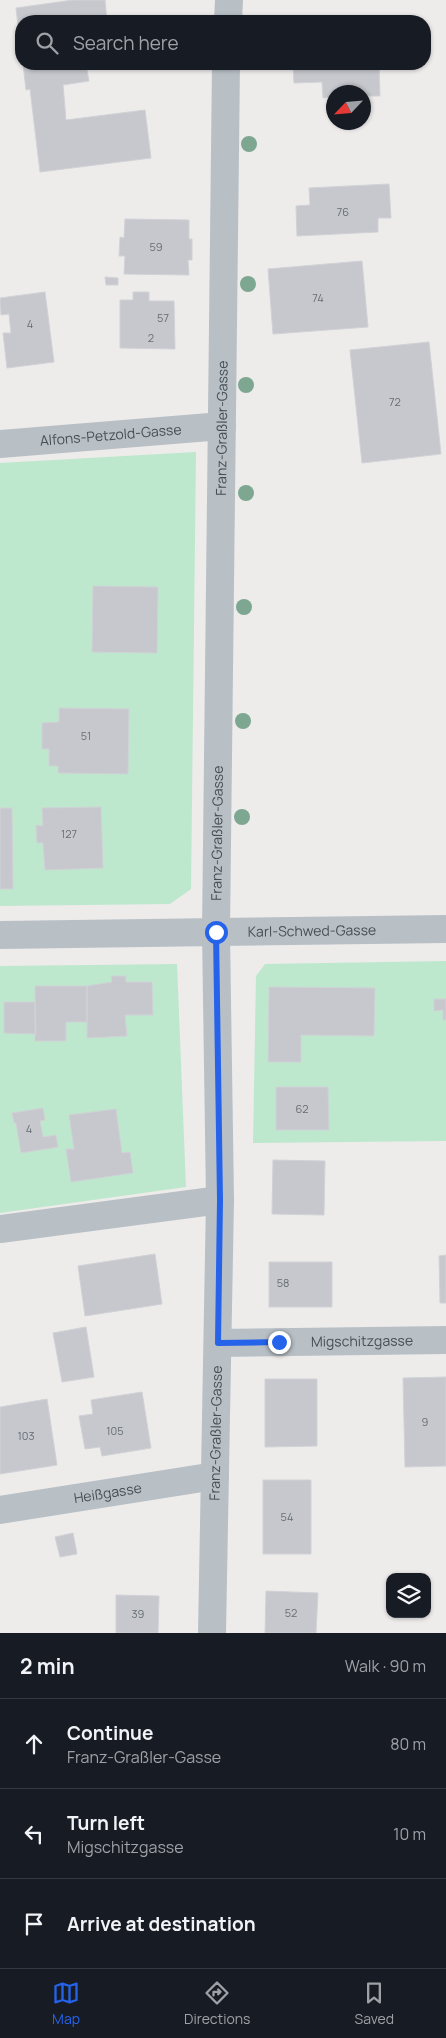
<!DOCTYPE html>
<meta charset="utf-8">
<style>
body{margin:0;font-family:Manrope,sans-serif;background:#242831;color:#f1f3f6}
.controls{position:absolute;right:15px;bottom:15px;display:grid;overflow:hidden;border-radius:10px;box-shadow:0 1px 4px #0004}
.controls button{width:45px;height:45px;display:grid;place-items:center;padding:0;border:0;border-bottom:1px solid #363941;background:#171b24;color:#f1f3f6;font:25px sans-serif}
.compass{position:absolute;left:326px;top:85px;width:45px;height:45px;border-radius:50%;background:#171b24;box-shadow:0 1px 4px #0004;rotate:244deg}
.stop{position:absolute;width:15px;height:15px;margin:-11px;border:4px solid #2563eb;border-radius:50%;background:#fff}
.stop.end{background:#2563eb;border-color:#fff;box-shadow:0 1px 5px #0008}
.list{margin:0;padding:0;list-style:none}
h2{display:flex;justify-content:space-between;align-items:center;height:65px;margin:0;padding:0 20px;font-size:21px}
h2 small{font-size:16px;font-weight:400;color:#9ea1a6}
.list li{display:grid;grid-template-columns:32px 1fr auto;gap:15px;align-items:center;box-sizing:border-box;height:90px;padding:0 20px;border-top:1px solid #363941}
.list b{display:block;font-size:19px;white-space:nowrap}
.list p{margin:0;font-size:16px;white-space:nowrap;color:#9ea1a6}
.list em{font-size:16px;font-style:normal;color:#9ea1a6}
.icon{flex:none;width:28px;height:28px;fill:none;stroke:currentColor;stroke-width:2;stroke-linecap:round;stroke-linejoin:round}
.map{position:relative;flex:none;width:446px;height:1633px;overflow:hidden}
.search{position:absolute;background:#171b24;box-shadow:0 1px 4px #0004;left:15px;right:15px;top:15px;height:55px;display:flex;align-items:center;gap:12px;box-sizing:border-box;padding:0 18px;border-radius:20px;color:#9ea1a6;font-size:19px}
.sheet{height:335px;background:#171b24}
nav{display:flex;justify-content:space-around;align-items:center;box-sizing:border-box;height:70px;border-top:1px solid #363941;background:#171b24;font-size:14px;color:#9ea1a6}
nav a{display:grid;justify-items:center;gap:2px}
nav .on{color:#2563eb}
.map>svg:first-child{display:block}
</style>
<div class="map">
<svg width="446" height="1633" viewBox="0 0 446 1633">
<rect width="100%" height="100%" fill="#eeebeb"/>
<path fill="#bde8cd" d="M196,452L191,889L170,904L0,906V463Z
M446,961V1141L253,1143L256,976L265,964Z
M177,964L186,1187L0,1213V966Z"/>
<path fill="#c6c8ce" stroke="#d0d2d6" d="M105,0L107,21H21V53L16,8L73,0Z
M23,64H86L89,81L63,85L66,120L145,110L151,158L40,172L30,89L26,90Z
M293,64H379L380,96H364V92H334V97L323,98L322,82L294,83Z
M389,184L391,218H378V232L297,236L296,206L310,205L309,188Z
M125,219L189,220V239H192V260H188L189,275L124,274L125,256H119L120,237L124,238Z
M362,261L368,327L273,334L268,269Z
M105,277L118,278V285H106Z
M45,292L54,362L7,368L3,333H11L9,314L1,315L0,298Z
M133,292H149V301H174L175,349L120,348V300H133Z
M429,342L441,454L362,463L350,350Z
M93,586L158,587L157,653L92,652Z
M59,708L129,709L128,774L58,773V766H49V749H42V723L59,722Z
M101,807L103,868L45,870L43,843H37L36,825L43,826L42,808Z
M0,808H12L13,889H0Z
M111,976H126V982H152L153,1015H125L127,1036L87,1038V986L112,982Z
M35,986H87V1022H66V1041H35Z
M269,987L375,988L374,1036L301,1035V1062H268Z
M434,999H446V1020H443V1010L434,1011Z
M4,1002H35L36,1034L4,1033Z
M276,1087H328L329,1130H276Z
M43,1108L45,1120L40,1121L43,1137L56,1135L58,1147L21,1153L16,1123H14L12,1113Z
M116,1109L122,1153L130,1152L133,1173L71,1182L66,1149H74L69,1115Z
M273,1160L325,1161L324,1215L272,1214Z
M155,1254L162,1304L85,1316L78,1266Z
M446,1255V1303H440L439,1256Z
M269,1262H332V1307H269Z
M86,1327L94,1377L62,1382L53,1333Z
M446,1377V1466L405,1467L403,1378Z
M265,1379H317V1446L265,1447Z
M142,1392L151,1448L102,1456L100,1447L85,1449L79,1416L93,1414L91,1400Z
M47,1399L57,1465L0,1474V1407Z
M263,1480H311V1554H263Z
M73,1533L77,1554L60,1557L55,1537Z
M266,1591L318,1593L316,1633H265Z
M116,1595L159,1596L158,1633H116Z"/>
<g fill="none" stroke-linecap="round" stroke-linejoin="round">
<g stroke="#b8c0c6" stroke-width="28">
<path d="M228,21L229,0"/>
<path id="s1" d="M0,444L222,426"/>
<path d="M0,1229L220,1200"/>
<path id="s2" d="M218,1343L446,1340"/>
<path id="s3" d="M0,1510L215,1476"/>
<path id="s4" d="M212,1633L220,1200L216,932L226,64"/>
</g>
<path stroke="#b8c0c6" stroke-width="28" id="s5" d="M0,935L446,929"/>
</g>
<g fill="#7da790">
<circle cx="249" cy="144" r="8"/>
<circle cx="248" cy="284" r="8"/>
<circle cx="246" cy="385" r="8"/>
<circle cx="246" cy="493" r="8"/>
<circle cx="244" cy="607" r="8"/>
<circle cx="243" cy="721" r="8"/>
<circle cx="242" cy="817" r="8"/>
</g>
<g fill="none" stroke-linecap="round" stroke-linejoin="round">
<path stroke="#2563eb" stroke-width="6" d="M216,932L220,1200L218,1343L279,1342"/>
</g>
<g text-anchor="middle" stroke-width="5" stroke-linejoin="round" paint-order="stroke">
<g font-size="11" fill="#666d74">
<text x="343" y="216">76</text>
<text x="156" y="251">59</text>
<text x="318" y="302">74</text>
<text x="163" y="322">57</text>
<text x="30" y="328">4</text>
<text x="151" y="342">2</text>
<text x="395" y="406">72</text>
<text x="86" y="740">51</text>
<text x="69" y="838">127</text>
<text x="302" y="1113">62</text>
<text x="29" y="1133">4</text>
<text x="283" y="1287">58</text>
<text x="425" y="1426">9</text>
<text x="115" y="1435">105</text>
<text x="26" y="1440">103</text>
<text x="287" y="1521">54</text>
<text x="291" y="1617">52</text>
<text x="138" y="1618">39</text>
</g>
<g font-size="14" fill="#464f56" stroke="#fff">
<text dy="5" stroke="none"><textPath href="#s4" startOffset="1205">Franz-Graßler-Gasse</textPath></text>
<text dy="5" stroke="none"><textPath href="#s1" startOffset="111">Alfons-Petzold-Gasse</textPath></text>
<text dy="5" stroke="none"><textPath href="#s4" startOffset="800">Franz-Graßler-Gasse</textPath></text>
<text dy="5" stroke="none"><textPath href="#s5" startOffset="312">Karl-Schwed-Gasse</textPath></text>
<text dy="5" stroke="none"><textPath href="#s2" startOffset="144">Migschitzgasse</textPath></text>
<text dy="5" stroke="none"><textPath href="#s4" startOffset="200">Franz-Graßler-Gasse</textPath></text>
<text dy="5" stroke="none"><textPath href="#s3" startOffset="109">Heißgasse</textPath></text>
</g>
</g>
</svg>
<div class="controls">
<button><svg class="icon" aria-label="layers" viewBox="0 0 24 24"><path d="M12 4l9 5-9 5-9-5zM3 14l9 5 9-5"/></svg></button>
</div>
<svg class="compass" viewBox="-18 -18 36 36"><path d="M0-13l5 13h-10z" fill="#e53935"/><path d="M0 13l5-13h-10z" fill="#9ea1a6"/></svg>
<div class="stop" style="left:216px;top:932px"></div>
<div class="stop end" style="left:279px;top:1342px"></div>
<div class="search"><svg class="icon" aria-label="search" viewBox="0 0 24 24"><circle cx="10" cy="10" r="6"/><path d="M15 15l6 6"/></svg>Search here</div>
</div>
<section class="sheet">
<h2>2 min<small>Walk · 90 m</small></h2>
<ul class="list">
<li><svg class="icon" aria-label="ahead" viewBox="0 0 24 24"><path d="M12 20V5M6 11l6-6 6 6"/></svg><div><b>Continue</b><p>Franz-Graßler-Gasse</p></div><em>80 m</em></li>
<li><svg class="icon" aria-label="left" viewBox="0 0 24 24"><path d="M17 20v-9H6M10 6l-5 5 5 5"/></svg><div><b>Turn left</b><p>Migschitzgasse</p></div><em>10 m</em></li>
<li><svg class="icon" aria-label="arrive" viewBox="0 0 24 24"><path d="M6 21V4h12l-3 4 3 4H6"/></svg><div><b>Arrive at destination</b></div></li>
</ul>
</section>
<nav>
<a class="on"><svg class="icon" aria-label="map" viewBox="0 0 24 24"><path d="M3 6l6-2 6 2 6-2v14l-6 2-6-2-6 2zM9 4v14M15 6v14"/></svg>Map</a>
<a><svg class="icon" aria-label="directions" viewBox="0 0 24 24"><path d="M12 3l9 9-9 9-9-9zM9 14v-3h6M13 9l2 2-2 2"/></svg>Directions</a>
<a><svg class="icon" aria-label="saved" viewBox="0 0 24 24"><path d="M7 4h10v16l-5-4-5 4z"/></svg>Saved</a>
</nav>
